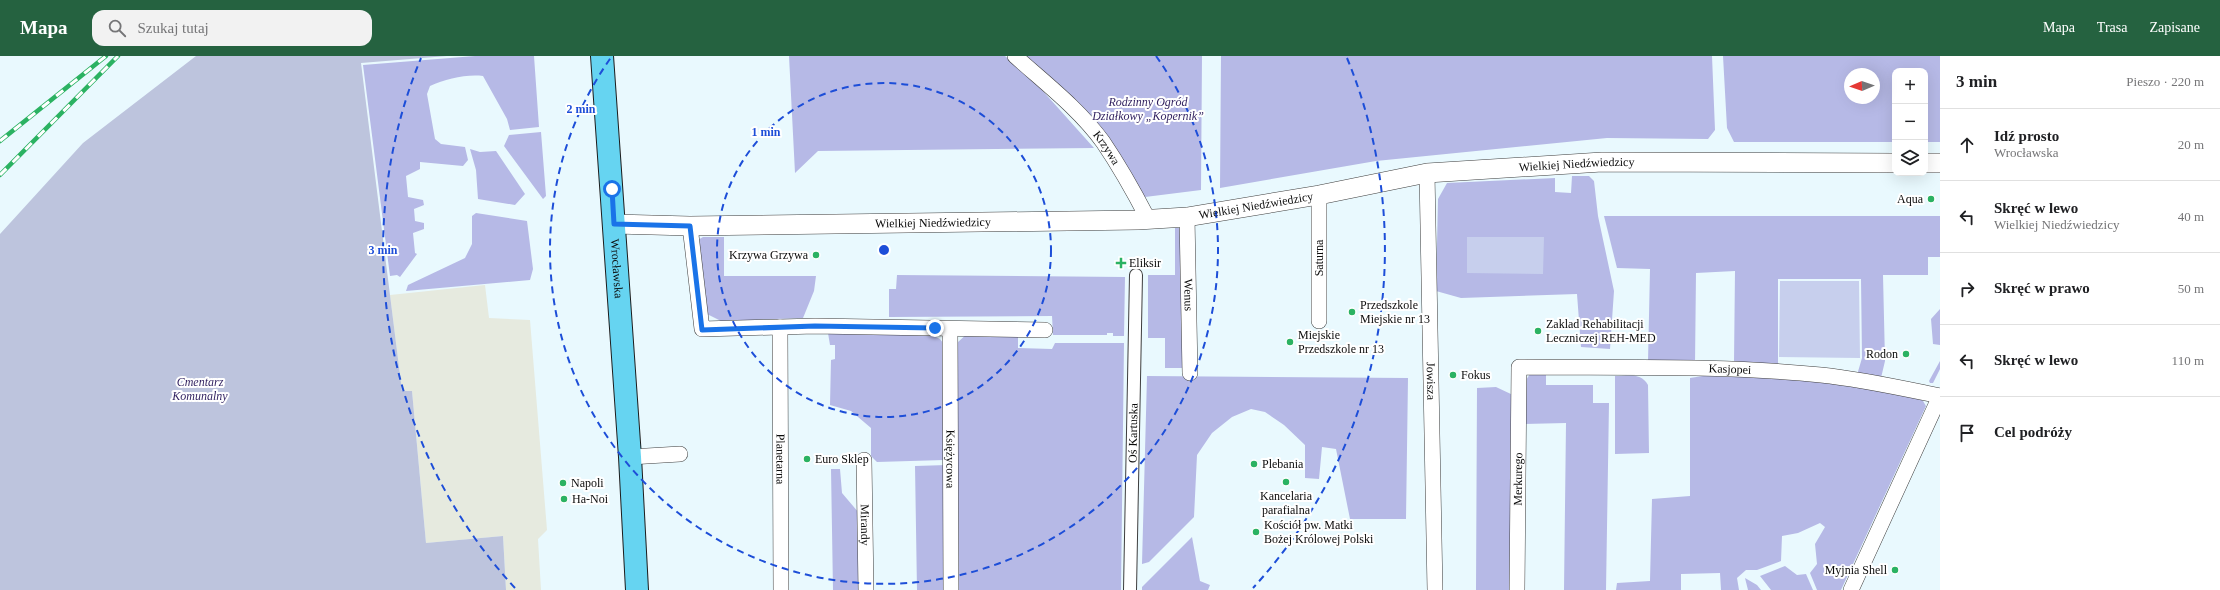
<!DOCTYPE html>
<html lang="pl">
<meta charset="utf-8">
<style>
body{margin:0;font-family:Georgia,serif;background:#f2f2f2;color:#202124}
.controls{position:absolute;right:12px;top:12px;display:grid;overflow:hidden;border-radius:8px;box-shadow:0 4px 16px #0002}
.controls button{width:36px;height:36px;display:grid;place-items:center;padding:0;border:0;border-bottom:1px solid #e0e0e0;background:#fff;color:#202124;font:20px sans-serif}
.compass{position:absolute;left:1844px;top:12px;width:36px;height:36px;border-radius:50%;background:#fff;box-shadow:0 4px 16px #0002;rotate:268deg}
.stop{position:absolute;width:12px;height:12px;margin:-9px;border:3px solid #1a73e8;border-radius:50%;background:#fff}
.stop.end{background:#1a73e8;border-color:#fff;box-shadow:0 1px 4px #0008}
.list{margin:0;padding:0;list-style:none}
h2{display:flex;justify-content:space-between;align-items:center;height:52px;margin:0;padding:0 16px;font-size:17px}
h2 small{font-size:13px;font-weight:400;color:#757577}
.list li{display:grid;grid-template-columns:26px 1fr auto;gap:12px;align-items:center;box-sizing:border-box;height:72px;padding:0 16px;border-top:1px solid #e0e0e0}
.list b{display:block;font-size:15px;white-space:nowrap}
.list p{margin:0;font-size:13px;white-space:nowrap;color:#757577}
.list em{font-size:13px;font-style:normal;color:#757577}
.icon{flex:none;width:22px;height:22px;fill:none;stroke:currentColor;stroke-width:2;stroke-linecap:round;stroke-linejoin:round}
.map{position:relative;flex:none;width:1940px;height:534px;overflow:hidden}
header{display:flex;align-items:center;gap:24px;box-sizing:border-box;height:56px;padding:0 20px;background:#256240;color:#fff}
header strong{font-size:19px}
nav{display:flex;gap:22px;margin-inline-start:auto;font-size:14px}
.search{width:280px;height:36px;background:#f2f2f2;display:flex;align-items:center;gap:10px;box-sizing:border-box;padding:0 14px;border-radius:12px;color:#757577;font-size:15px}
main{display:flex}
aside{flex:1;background:#fff}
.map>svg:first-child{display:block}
</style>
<header>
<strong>Mapa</strong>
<div class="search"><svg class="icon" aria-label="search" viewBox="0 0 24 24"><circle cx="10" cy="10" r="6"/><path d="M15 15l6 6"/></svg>Szukaj tutaj</div>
<nav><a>Mapa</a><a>Trasa</a><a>Zapisane</a></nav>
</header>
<main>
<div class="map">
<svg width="1940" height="534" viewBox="0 0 1940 534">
<rect width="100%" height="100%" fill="#e9f9fe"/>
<path fill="#e6eadf" d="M485,229L489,262L530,264L547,474L538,483L541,534H506L503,480L426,487L412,335H402L390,239Z"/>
<path fill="#b6b9e6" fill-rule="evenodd" d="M475,0H534L539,71L510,74L507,63L483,20C466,18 446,23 430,30L427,38L435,83L441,88L465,91L468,104L463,110L420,106V113L406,120L408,141L423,144L424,149L414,153L415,165L424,167V173L413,177L415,197L417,198L400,221L397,219L390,220L363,9Z
M789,0H1005L1033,24L1094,92L818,95L795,117Z
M1020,0H1202L1201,134L1145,141L1097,73Z
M1221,0H1712L1715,74L1708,83L1607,82L1376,105L1220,132Z
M1723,0H1940V86H1925V15H1895V86H1734L1727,72ZM1850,18H1874V42H1850Z
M541,76L546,140L543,143L504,90L509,79Z
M470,93L480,96L496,95L525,138L515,149L478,143L476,114Z
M1572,120H1589L1594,125L1598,160L1614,235L1610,293L1581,291L1577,238L1461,242L1436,235L1438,143L1447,127L1555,122V136L1571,137Z
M476,157L527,165L533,213L530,224L406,235L408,229L465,202L472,188V160Z
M1604,160H1940V201H1928V219H1883L1885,305L1881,322L1857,319L1862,302L1861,223H1778V309L1734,306L1735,215L1696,217L1695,308L1648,306L1650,213L1617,212Z
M1175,172H1185V312H1165V282H1148V219H1175Z
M703,181H724V220H816L814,235L803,262L721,265L705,257L698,184Z
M897,219L1125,221L1124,280H1113V277H1107V279H1053L1052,260L889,261V233H896Z
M1940,253V289L1933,288L1931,263Z
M828,277L932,279L940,283L943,287L944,404L877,406L871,400V372L851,355L830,349L831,304L835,303V289H830Z
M968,277L1018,280V292L1052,293L1055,287H1124L1121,534H958V286Z
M1940,305V313L1933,327H1930L1929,325Z
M1546,317V329H1593V347H1609L1606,534H1564L1566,367L1524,368L1526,324L1530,318Z
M1147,320L1408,322L1406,463H1350L1336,393L1322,391L1319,423L1305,422V389L1284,369L1265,356L1251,353L1232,361L1212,377L1197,399L1194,461L1149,506L1142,508Z
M1615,320C1628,320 1641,316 1648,329L1649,397L1615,398Z
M1703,320L1787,322L1869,330L1914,339L1923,345L1926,350L1841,534H1817L1810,517L1817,508L1815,488L1825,471L1820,467L1798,477L1782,480L1781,505L1757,514H1746L1737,522L1739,534H1721L1720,517L1681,518V534H1616L1617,527L1650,525L1652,443L1690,440V322Z
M1496,331L1513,339L1511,534H1476L1477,332Z
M947,409V534H917L915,410Z
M831,413H840L842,437L859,457L860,534H833Z
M1192,481L1200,525L1210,529L1208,534H1142V531Z
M1785,510L1797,519L1806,518L1813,534H1771L1760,520Z
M1745,522L1757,529L1761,534H1748Z"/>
<path fill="#bdc4dd" d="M196,0H447L361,7L402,335H412L426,487L503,480L506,534H0V178L83,87Z"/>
<path fill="#c7cfed" d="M1467,181H1544L1543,218L1467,217Z
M1780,225H1859L1860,302L1779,301Z"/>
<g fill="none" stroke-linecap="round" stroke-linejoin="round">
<g stroke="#3e3e3e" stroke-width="14">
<g id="pedestrian">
<path id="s1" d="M1130,534L1136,219"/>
</g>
</g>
<g stroke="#3e3e3e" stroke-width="16">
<g id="minor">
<path id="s2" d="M1015,0C1045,27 1079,53 1103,86C1120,111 1134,136 1148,163"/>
<path id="s3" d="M1427,117L1435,534"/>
<path id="s4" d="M1187,161L1190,317"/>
<path d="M690,170L702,273L815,270L1045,274"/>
<path d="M1319,265V139"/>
<path id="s5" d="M780,271L781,534"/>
<path id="s6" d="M950,273L951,534"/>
<path d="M630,401L680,398"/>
<path id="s7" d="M864,404L866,534"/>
<path id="s8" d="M1517,534L1519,311C1618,312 1722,309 1821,319C1861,323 1901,332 1940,340"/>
<path d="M1851,534L1940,340"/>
</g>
</g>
<g stroke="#3e3e3e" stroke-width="20">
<g id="tertiary">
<path d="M1925,107H1940"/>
<path id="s9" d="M614,168L690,170L1138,164L1187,161L1319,139L1427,117L1602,106L1895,107"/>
</g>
</g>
<g stroke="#1c1c1c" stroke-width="24">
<g id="primary">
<path id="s10" d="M602,0L630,401L637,534"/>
</g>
</g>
<use href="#pedestrian" stroke="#fff" stroke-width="12"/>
<use href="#minor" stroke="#fff" stroke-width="15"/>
<use href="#tertiary" stroke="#fff" stroke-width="19"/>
<use href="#primary" stroke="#66d4f1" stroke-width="22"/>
<g stroke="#2bb262" stroke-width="4.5">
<path id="rail" d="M0,85L106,0
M0,119L118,0"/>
</g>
<use href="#rail" stroke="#fff" stroke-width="3" stroke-dasharray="9" stroke-linecap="butt"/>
</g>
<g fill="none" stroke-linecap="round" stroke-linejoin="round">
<path stroke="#1a73e8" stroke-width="5" d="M612,133L614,168L690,170L702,274L815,270L935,272"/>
</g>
<g fill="none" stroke="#1d4ed8" stroke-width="2" stroke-dasharray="7 5">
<circle cx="884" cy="194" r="167"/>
<path d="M1156 0A334 334 0 1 1 612 0"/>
<path d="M515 532A501 501 0 0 1 421 2M1347 2A501 501 0 0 1 1253 532"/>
</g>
<g fill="#2bb262" stroke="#fff" stroke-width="1.5">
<circle cx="1931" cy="143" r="4"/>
<circle cx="816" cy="199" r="4"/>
<path d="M1119 201h4v4h4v4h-4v4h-4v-4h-4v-4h4z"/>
<circle cx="1352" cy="256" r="4"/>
<circle cx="1538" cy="275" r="4"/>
<circle cx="1290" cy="286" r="4"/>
<circle cx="1906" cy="298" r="4"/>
<circle cx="1453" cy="319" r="4"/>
<circle cx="807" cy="403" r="4"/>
<circle cx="1254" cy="408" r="4"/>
<circle cx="1286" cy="426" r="4"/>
<circle cx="563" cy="427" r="4"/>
<circle cx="564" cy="443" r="4"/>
<circle cx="1256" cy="476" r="4"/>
<circle cx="1895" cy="514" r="4"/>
</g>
<g text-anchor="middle" stroke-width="4" stroke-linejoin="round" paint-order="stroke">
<g font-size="12" font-style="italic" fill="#2f1f5e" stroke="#fff">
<text x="1148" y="50">Rodzinny Ogród<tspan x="1148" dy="14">Działkowy „Kopernik”</tspan></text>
<text x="200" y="330">Cmentarz<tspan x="200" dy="14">Komunalny</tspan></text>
</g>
<g font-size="12" fill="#0b0b0b" stroke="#fff">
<text dy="4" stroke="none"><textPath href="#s2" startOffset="130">Krzywa</textPath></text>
<text dy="4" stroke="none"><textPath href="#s9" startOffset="967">Wielkiej Niedźwiedzicy</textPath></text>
<text dy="4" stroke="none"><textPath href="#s9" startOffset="643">Wielkiej Niedźwiedzicy</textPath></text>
<text dy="4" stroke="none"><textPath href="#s9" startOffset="319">Wielkiej Niedźwiedzicy</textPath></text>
<text transform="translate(1319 202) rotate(-90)" y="4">Saturna</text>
<text dy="4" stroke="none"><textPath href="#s10" startOffset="213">Wrocławska</textPath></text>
<text dy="4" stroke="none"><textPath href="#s4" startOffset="78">Wenus</textPath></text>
<text dy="4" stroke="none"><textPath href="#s8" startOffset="434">Kasjopei</textPath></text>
<text dy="4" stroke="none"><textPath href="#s3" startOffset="208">Jowisza</textPath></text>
<text dy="4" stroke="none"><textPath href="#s1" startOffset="157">Oś Kartuska</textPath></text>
<text dy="4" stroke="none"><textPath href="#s5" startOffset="132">Planetarna</textPath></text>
<text dy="4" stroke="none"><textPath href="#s6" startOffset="130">Księżycowa</textPath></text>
<text dy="4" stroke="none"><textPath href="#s8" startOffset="111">Merkurego</textPath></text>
<text dy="4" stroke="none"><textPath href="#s7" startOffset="65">Mirandy</textPath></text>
</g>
<g font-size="12" fill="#0b0b0b" stroke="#fff" text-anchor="start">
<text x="1923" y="147" text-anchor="end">Aqua</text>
<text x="808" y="203" text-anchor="end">Krzywa Grzywa</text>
<text x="1129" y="211">Eliksir</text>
<text x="1360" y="253">Przedszkole<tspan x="1360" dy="14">Miejskie nr 13</tspan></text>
<text x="1546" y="272">Zaklad Rehabilitacji<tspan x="1546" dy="14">Leczniczej REH-MED</tspan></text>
<text x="1298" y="283">Miejskie<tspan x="1298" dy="14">Przedszkole nr 13</tspan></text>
<text x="1898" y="302" text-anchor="end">Rodon</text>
<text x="1461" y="323">Fokus</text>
<text x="815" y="407">Euro Sklep</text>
<text x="1262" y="412">Plebania</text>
<text x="571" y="431">Napoli</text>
<text x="1286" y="444" text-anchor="middle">Kancelaria<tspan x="1286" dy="14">parafialna</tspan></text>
<text x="572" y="447">Ha-Noi</text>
<text x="1264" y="473">Kościół pw. Matki<tspan x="1264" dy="14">Bożej Królowej Polski</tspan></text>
<text x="1887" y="518" text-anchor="end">Myjnia Shell</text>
</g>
</g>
<circle cx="884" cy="194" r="6" fill="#1d4ed8" stroke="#fff" stroke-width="2"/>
<g font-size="12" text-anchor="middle" font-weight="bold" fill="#1d4ed8" stroke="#fff" stroke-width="4" stroke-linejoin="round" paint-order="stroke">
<text x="581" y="57">2 min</text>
<text x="766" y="80">1 min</text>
<text x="383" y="198">3 min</text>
</g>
</svg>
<div class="controls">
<button>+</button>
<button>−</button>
<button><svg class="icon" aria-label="layers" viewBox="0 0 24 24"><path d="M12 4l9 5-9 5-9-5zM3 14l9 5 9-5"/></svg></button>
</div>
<svg class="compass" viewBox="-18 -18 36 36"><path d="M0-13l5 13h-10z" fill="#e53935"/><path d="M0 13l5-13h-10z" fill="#757577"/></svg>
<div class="stop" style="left:612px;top:133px"></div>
<div class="stop end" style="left:935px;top:272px"></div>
</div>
<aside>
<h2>3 min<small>Pieszo · 220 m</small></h2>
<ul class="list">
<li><svg class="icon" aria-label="ahead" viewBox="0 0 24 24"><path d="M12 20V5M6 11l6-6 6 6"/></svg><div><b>Idź prosto</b><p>Wrocławska</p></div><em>20 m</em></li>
<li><svg class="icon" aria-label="left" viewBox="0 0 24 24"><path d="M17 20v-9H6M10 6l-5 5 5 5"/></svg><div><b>Skręć w lewo</b><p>Wielkiej Niedźwiedzicy</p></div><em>40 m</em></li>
<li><svg class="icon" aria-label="right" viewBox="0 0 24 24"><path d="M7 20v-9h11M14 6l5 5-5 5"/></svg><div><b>Skręć w prawo</b></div><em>50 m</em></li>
<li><svg class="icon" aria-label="left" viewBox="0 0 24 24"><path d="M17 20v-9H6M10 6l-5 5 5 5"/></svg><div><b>Skręć w lewo</b></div><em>110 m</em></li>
<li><svg class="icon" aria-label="arrive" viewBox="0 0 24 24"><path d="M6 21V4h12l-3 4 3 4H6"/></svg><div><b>Cel podróży</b></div></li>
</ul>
</aside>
</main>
